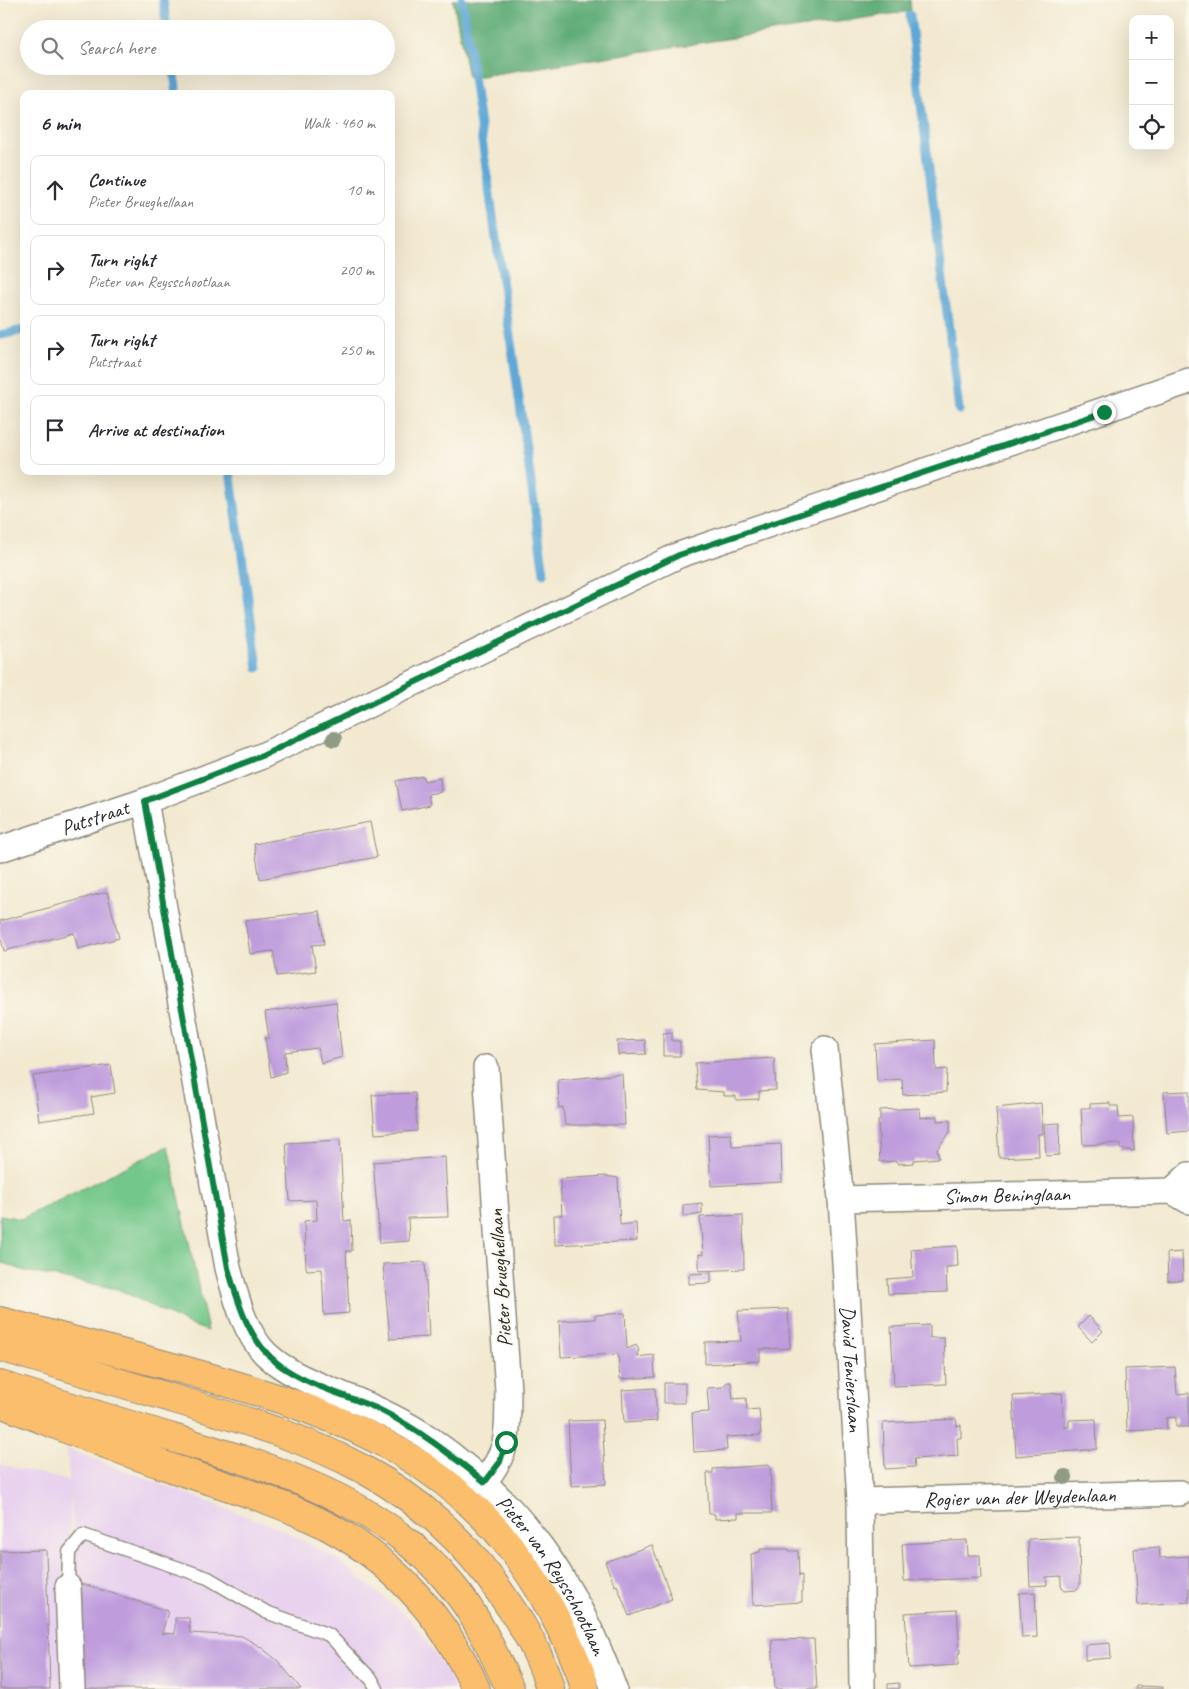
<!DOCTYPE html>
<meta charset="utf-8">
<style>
body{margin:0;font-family:Caveat,sans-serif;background:#f2f2f3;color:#2b2b33}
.controls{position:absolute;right:15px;top:15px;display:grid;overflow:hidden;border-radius:10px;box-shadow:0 5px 20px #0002}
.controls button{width:45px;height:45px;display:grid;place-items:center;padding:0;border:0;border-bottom:1px solid #e1e1e2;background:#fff;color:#2b2b33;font:25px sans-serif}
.stop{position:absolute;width:15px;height:15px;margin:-11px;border:4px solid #0b8043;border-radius:50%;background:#fff}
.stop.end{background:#0b8043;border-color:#fff;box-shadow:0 1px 5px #0008}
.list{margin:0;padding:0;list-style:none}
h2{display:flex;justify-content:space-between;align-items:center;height:65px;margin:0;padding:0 20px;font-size:21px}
h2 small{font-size:16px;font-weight:400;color:#7c7c81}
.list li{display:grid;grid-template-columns:32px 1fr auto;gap:15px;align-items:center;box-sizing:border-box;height:70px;margin:0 10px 10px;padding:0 10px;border:1px solid #e1e1e2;border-radius:10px}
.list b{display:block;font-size:19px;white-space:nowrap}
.list p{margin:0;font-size:16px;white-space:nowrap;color:#7c7c81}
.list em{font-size:16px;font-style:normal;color:#7c7c81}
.icon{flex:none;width:28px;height:28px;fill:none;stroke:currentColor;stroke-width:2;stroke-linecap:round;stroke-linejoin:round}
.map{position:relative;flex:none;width:1189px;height:1689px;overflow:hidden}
.search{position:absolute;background:#fff;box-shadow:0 5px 20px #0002;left:20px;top:20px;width:375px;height:55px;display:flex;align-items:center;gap:12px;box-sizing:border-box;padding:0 18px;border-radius:28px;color:#7c7c81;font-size:19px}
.panel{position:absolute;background:#fff;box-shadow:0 5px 20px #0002;left:20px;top:90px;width:375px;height:385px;border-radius:10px}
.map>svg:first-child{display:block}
</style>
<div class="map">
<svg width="1189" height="1689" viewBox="0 0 1189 1689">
<rect width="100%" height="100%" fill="#fbf7ec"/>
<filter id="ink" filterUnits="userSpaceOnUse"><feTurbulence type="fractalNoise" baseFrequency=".02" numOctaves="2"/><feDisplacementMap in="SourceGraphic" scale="10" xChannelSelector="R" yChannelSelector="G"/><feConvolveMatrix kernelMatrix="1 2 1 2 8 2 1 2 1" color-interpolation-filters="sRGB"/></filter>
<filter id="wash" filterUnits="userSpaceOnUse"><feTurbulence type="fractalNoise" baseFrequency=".0096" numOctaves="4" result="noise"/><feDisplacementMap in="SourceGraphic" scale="20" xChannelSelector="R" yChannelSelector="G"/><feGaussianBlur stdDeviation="1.12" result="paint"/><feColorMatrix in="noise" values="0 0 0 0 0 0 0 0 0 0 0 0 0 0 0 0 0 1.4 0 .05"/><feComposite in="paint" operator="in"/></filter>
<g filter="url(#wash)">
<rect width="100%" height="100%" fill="#f2e9d0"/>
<path fill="#e8d2ee" d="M67,1449L279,1528L338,1560L412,1621L447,1672L454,1689H74L77,1578L70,1491V1689H0V1464L69,1481Z"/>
<path fill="#73c78a" stroke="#4f795a" d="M168,1146L208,1331L188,1324L118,1289L25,1271L0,1262V1215L21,1219Z"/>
<path fill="#5eac76" stroke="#446c50" d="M453,0H910L911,11L468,78Z"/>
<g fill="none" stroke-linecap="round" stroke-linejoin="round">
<path stroke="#5ea8d6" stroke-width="9" d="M163,0L167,29
M462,0L544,573
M910,15L959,410
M173,66L177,94
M0,335L24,330
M230,471L258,668"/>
</g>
<g id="blocks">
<path fill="#bf9ddd" d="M423,776L424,781L440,778L441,792L428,794L430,805L402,811L396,781Z
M370,822L377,857L260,879L254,844Z
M107,892L119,938L78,949L74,933L4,951L0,935V921Z
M320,911L324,944L312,945L316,971L277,976L273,951L250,954L245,920Z
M336,1002L342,1057L321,1063L318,1048L285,1052L286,1072L271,1077L265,1038H269L265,1012Z
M672,1032V1041H680V1056H663V1033Z
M645,1040L646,1054L618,1055L617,1041Z
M935,1040L936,1070L947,1069L946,1092L903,1095L902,1079L877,1081L875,1044Z
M774,1058L776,1090L759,1091V1099L736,1100V1096H724V1092L697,1090L695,1063Z
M111,1065L115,1093L91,1097L94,1113L39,1121L33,1076Z
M622,1074L625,1125H565L563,1107L559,1108L558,1080Z
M1189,1091V1131L1167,1133L1164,1092Z
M415,1093L417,1131L375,1134L372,1095Z
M1041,1103L1043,1134H1038L1039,1156L999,1158L996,1108Z
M1110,1103V1106H1118L1119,1118L1133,1117L1134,1151L1120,1149V1143L1083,1145L1081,1108H1090V1104Z
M919,1108L920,1118L937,1116V1121L950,1120V1132L937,1149L939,1158L914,1160V1163L898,1164L896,1161L880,1162L878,1121L880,1120V1110Z
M1060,1123L1059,1155L1046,1156L1044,1124Z
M731,1134L732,1147L781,1144L782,1182L711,1186L708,1135Z
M340,1140L344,1221L351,1220L352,1251H346L349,1313L324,1315L322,1269L307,1270L306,1267L304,1221L317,1220L316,1200L290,1201L286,1143Z
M445,1157L448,1217L408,1218L409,1241L380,1243L373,1162Z
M606,1176L618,1178L620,1225L636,1223L637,1241L555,1245L554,1215H562L560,1179Z
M702,1203V1214L683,1217V1205Z
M743,1215L744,1269L699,1271V1254L703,1255L700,1217Z
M957,1246L958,1266L946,1267L947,1292L888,1294L887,1279L913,1277L911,1249Z
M1182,1252L1183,1280L1168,1281L1167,1253Z
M425,1262L429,1337L390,1339L383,1264Z
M711,1273V1283L689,1284V1274Z
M788,1309L790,1348L760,1349V1361L705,1364V1342L741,1341L738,1311Z
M625,1313L627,1349L636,1345L639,1350L636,1357L654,1355L655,1377L620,1379L618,1354L561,1357L559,1321L595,1319V1315Z
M1089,1316L1103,1331L1092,1342L1078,1327Z
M930,1325V1338H944L946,1384L894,1386L891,1327Z
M1175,1367L1177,1394L1189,1393V1427H1176V1417L1166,1418L1167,1429L1127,1431L1125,1369Z
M727,1382H731L733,1399L746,1398L747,1410L759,1409L761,1435L726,1437L727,1450L694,1452L692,1413L709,1412L707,1388L723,1387Z
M664,1383H685V1403H664Z
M655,1388L657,1421L624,1423L622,1390Z
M1062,1393L1064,1427H1069V1420L1096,1419L1097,1449L1016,1456L1013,1396Z
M956,1419L957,1426L961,1425V1438H957L958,1456L914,1459L915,1467L885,1469L883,1423Z
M602,1420L606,1484L571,1486L568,1421Z
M770,1465L772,1513H738V1518L715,1519V1514H709L707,1473H713V1469Z
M1079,1537L1080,1585L1076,1590L1065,1591L1061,1586V1576L1046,1577L1047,1585L1030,1586L1028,1539Z
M967,1540L968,1555H980L981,1578L904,1581L902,1544Z
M652,1545L672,1599L629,1616L617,1585L615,1586L605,1562Z
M1159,1547L1160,1558L1189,1556V1602L1138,1605L1134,1549Z
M760,1549H789V1551H798L799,1576L802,1575V1602L753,1605L751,1554L760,1552Z
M46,1550L50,1689H0V1551Z
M77,1582L168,1611L162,1633L175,1634V1618H189L190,1633L242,1636L262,1648L278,1661L301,1689H81Z
M1035,1592L1037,1637L1022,1638L1019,1593Z
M957,1610L960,1653H958V1665L909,1668L905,1613Z
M814,1639L817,1689H775L772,1640Z
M1110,1643L1111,1658L1085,1660V1645Z
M899,1683V1689H888V1684Z
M1136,1686L1163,1687V1689H1135Z"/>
</g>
</g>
<g filter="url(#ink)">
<use href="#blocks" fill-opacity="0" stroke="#8e8a7e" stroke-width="1"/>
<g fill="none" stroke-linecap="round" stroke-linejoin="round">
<g stroke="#8e8a7e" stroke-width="15">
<path id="lane" d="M68,1587L69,1552L83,1535L208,1578L266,1612L329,1635L372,1680L377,1689"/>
</g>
<g stroke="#8e8a7e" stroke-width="28">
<g id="street">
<path id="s1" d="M145,801L228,1268C236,1297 244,1332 266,1354C287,1374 316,1384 343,1395C373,1407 404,1421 431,1440C522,1504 577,1585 614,1689"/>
<path id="s2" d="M0,849L145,801L262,756L679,555L1189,381"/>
<path id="s3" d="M825,1049L841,1199L860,1501L862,1689"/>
<path d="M1172,1191L1189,1175"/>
<path id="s4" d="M841,1199L1172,1191L1189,1201"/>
<path d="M485,1481C511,1447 507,1432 508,1391L486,1068"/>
<path id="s5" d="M860,1501L1180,1493"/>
<path d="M68,1587L72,1689"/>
</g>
</g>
<g stroke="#8e8a7e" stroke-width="30">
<path id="highway" d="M0,1321C67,1339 134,1356 201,1375C349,1417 471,1463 549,1606C563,1632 578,1660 585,1689
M0,1347C60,1365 121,1383 181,1401C316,1441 422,1476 504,1598C523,1625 542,1657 550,1689
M0,1385C55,1402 111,1419 166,1436C270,1467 382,1499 453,1587C478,1617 494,1654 510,1689
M0,1403C55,1424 110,1447 166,1466C220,1485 279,1500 329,1527C396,1563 446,1620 476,1689"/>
</g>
<use href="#lane" stroke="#fff" stroke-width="12"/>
<use href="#street" stroke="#fff" stroke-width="25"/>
<use href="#highway" stroke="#fabe6d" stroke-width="28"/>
</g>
<g fill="#919a85">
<circle cx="334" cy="739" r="8"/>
<circle cx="1065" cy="1477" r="8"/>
</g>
</g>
<g fill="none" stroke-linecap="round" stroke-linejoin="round" filter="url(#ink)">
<path stroke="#0b8043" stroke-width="6" d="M506,1442L500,1462L485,1482C451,1455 417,1428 378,1409C349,1396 315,1388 287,1370C251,1348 239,1307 228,1268L145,801L262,756L679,555L1104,412"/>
</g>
<g text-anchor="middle" stroke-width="4" stroke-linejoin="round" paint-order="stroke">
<g font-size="21" fill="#2b2b2b" stroke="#fbf7ec">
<text dy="7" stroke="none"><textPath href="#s2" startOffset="100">Putstraat</textPath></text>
<text dy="7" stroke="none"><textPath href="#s4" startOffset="166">Simon Beninglaan</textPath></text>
<text transform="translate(500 1278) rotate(-94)" y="7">Pieter Brueghellaan</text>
<text dy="7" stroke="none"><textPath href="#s3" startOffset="321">David Tenierslaan</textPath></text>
<text dy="7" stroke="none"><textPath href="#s5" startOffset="160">Rogier van der Weydenlaan</textPath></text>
<text dy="7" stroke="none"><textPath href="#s1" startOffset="940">Pieter van Reysschootlaan</textPath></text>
</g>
</g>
</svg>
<div class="controls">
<button>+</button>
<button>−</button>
<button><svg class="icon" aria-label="locate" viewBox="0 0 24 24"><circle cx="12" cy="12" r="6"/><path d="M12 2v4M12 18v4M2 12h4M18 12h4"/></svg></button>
</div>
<div class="stop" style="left:506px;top:1442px"></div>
<div class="stop end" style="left:1104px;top:412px"></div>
<div class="search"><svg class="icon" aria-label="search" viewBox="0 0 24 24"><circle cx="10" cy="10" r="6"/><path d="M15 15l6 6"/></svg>Search here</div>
<section class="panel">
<h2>6 min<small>Walk · 460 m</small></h2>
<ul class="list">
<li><svg class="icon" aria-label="ahead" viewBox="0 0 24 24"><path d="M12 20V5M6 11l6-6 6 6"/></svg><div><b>Continue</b><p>Pieter Brueghellaan</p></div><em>10 m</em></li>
<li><svg class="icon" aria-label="right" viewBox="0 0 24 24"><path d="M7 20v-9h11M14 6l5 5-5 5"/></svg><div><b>Turn right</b><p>Pieter van Reysschootlaan</p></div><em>200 m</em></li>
<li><svg class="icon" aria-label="right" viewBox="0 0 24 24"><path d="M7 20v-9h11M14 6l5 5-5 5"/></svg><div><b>Turn right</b><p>Putstraat</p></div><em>250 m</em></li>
<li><svg class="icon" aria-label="arrive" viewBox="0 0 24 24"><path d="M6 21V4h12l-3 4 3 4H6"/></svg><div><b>Arrive at destination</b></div></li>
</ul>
</section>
</div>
